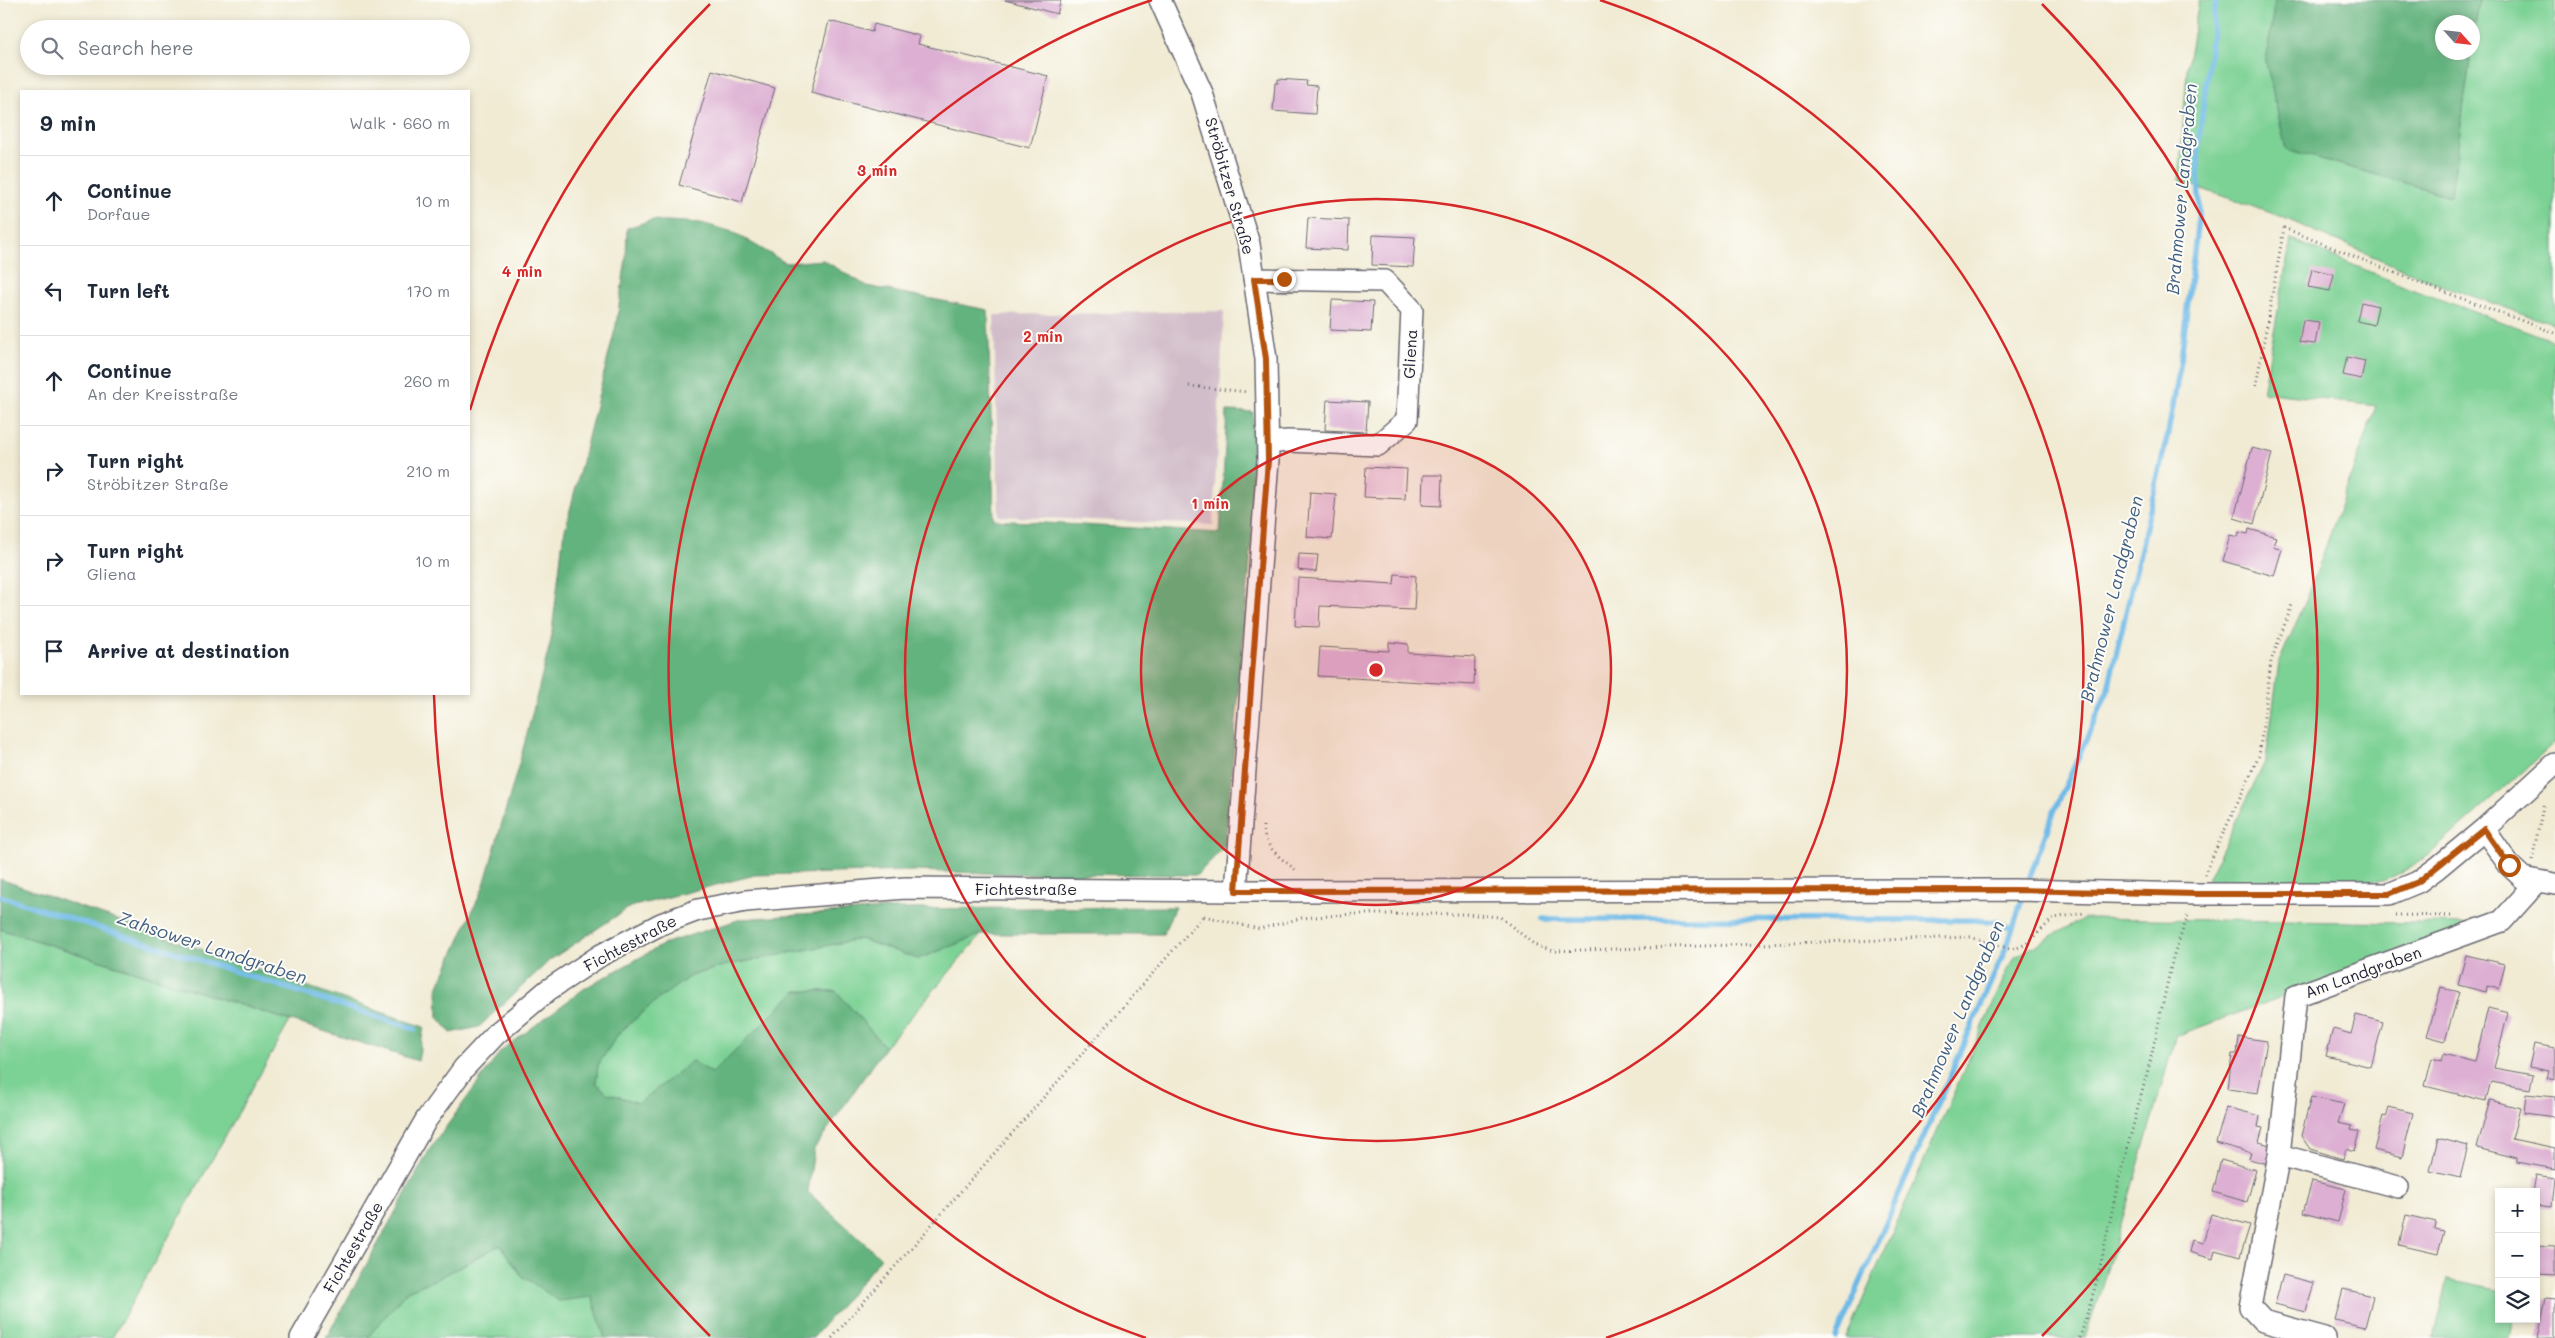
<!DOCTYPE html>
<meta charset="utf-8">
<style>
body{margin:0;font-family:Mali,sans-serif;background:#f2f2f3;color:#1f2937}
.controls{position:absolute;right:15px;bottom:15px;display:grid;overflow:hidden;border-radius:0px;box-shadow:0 2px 8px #0003}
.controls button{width:45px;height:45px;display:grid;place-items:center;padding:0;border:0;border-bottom:1px solid #e0e1e3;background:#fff;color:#1f2937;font:25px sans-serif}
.compass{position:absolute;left:2435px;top:15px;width:45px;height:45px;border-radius:50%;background:#fff;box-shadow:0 2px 8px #0003;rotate:117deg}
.stop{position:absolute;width:15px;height:15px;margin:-11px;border:4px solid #b45309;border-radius:50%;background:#fff}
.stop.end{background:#b45309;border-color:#fff;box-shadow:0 1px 5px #0008}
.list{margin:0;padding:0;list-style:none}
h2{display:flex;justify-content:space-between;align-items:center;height:65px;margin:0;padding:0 20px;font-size:21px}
h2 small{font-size:16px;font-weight:400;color:#747a83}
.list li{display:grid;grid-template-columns:32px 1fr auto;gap:15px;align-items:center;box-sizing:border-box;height:90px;padding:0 20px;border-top:1px solid #e0e1e3}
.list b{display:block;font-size:19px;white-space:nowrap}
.list p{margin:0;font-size:16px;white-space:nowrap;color:#747a83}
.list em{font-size:16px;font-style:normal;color:#747a83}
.icon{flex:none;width:28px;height:28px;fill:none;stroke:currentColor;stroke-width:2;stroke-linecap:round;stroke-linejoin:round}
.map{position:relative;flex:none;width:2555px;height:1338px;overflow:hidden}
.search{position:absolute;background:#fff;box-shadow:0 2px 8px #0003;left:20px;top:20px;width:450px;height:55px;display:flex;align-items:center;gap:12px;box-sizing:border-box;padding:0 18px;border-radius:28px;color:#747a83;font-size:19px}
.panel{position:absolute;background:#fff;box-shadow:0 2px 8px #0003;left:20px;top:90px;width:450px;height:605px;border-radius:0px}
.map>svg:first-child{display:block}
</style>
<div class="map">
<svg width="2555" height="1338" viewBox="0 0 2555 1338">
<rect width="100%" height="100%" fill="#fdfcf7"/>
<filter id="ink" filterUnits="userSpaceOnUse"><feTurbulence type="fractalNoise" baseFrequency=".02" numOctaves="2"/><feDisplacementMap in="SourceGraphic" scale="10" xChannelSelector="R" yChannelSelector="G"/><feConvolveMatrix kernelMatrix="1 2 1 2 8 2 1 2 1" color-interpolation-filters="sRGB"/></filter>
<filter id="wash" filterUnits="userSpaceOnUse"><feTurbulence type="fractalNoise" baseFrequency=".0096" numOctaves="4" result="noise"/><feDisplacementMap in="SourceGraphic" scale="20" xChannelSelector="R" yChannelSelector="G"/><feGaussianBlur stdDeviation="1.12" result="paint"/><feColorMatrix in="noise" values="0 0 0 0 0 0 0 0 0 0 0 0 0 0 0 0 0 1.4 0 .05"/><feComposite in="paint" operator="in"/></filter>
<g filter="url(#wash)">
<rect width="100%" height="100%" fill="#f1ebd4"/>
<path fill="#d1bdc9" d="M1224,311L1213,525L999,516L994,315Z"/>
<path fill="#7bd194" stroke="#4e7a68" d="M2199,0H2275L2266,62L2286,149L2450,196L2479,0H2555V325L2435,283L2277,215L2179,181L2187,69Z
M2291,239L2406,287L2555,341V742L2432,852L2412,867L2384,881L2206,883L2266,760L2279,662L2308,596L2376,406L2263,392Z
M2084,918L2479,924L2176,1036L2115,1245L2085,1338H1846L2013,958Z
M0,929L290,1021L112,1338H0Z
M982,934L885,1047L836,991H796L712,1073L692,1061L639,1103L607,1093L596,1083L598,1065L618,1034L657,1000L690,976L723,966L860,939L918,959Z
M500,1245L522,1276L592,1297L605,1338H367L407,1291L439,1278Z
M2447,1279L2499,1289V1319H2513L2509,1338H2433Z"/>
<path fill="#64b37e" stroke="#436a5c" d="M2275,0H2479L2473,44L2472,22H2442V52L2471,53L2451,196L2286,149L2266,62Z
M652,220L701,223L733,232L786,263L823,260L867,286L988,310L994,520L1220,533L1227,411L1253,412L1252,539L1225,846L1197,875L1014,874L913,871L755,875L630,907L550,960L479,1027L451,1033L438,1017L437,990L484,885L522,753L551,640L563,538L616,325L626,259L627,228Z
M0,879L424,1027L418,1061L0,929Z
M1175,907L1163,934H982L918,959L860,939L723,966L690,976L657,1000L618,1034L598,1065L596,1083L607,1093L639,1103L692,1061L712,1073L796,991H836L885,1047L814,1149L808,1192L881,1258L813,1338H605L592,1297L559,1301L522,1276L500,1245L439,1278L407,1291L367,1338H326L430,1149L501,1051L585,988L666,943L741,919L888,909Z"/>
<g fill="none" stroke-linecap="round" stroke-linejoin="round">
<path stroke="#6db9e7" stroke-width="5.5" d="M2026,887L2053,814L2107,693L2168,433L2180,366L2199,211L2198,148L2216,0
M0,896L415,1029
M1543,919L1974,920L1997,922L2012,928
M1836,1338L2008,943L2023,896"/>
</g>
<g id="blocks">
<path fill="#ddb0d3" d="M1005,0H1061L1057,14Z
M829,21L872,32L874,24L920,36L918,44L1048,76L1030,148L811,93Z
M712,70L775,88L742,202L679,185Z
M1278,79L1307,81L1306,85L1317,86L1315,114L1273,111L1275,83H1278Z
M1308,218L1349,220L1348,250L1306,248Z
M1373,235L1415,237L1413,267L1372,265Z
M2312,269L2334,274L2330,291L2308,287Z
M1332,300L1373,302L1371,332L1330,330Z
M2361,302L2378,306L2374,325L2357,321Z
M2303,320L2319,322L2315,344L2299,342Z
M2347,357L2365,361L2361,379L2343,375Z
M1327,400L1368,402L1366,432L1325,430Z
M2252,448L2272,453L2254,524L2234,518Z
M1366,467L1407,469L1405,499L1364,497Z
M1423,475H1442L1441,506L1422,505Z
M1310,492L1336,494L1332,539L1307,537Z
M2249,529L2276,537L2273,546L2282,549L2274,576L2223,561L2230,535L2238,537L2239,532L2248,534Z
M1299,554L1318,555L1316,572L1298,570Z
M1395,574L1416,576L1414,610L1320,606L1319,627L1295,626L1298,578L1394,584Z
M1389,642L1408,644V653L1475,657L1474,685L1318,676L1320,647L1389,651Z
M2466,955L2505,964L2499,989L2487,986L2486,992L2458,985Z
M2441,987L2459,992L2445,1041L2427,1036Z
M2488,1008L2508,1013L2494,1068L2533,1075L2530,1089L2491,1082L2486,1101L2425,1086L2432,1058L2441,1061L2443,1054L2475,1062Z
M2356,1015L2383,1022L2371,1067L2326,1056L2333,1029L2351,1034Z
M2239,1037L2267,1041L2258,1093L2228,1089L2232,1054H2237Z
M2534,1044L2555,1048V1080L2547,1078L2549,1071L2529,1067Z
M2526,1094L2555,1097V1117L2524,1113Z
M2311,1097L2344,1104L2338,1123L2352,1126L2351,1130L2359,1132L2354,1152L2346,1149L2343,1159L2310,1149L2301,1136Z
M2490,1100L2520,1108L2512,1139L2555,1148V1169L2517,1162V1158L2477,1148Z
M2226,1107L2260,1116L2258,1127L2263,1128L2259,1142L2270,1145L2268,1164L2249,1159L2251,1153L2216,1143Z
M2389,1107L2413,1113L2402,1157L2374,1150L2383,1116L2386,1117Z
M2438,1138L2468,1146L2460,1178L2430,1171Z
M2221,1160L2256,1170L2247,1202L2213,1192Z
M2536,1175L2555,1178L2552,1207L2536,1205V1192H2533Z
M2312,1181L2346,1189L2338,1222L2303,1213Z
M2211,1214L2250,1225L2240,1257L2215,1250L2213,1259L2189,1252L2192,1240L2203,1243Z
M2406,1215L2436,1222L2435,1229L2444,1231L2438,1254L2399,1245Z
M2536,1245L2555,1246V1275L2536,1274Z
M2283,1275L2314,1283L2306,1312L2275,1304Z
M2343,1289L2373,1296L2365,1327L2335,1320Z
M2546,1298L2555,1299V1338H2538Z"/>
</g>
</g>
<g filter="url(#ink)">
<use href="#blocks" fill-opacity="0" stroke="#6a6871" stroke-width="1"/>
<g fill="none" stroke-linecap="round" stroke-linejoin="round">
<g stroke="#6a6871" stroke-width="24">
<path id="minor" d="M1160,0L1202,93L1249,244L1266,359L1268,460L1236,891
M1254,279L1385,281L1412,310L1407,420L1378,445L1288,441L1268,443
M2484,829L2509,865L2523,878L2555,884
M2279,1155L2398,1187
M301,1338L426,1120L464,1068L496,1034L548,990L601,955L661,924L698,910L746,901L905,888L1236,891L2015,890L2196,894H2389L2418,882L2437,868L2484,829L2555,764
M2325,1338L2263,1321L2250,1307L2279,1155L2296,996L2502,921L2537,882"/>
</g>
<path stroke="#6a6871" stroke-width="3" stroke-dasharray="1 4" stroke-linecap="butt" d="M1189,386L1248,392
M2256,386L2284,228L2420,283L2555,333
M1263,826C1263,847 1282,859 1297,871
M2532,860L2544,802
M2204,875L2259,756L2271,661L2293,602
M2395,915L2453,916
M1204,916L1259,929L1302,918L1354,914H1465L1500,917L1535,945L1553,951L1970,937L2010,949L2017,948L2026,944L2054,918L2084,913
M832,1338L1205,914
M2080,1338L2099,1273L2118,1183L2150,1062L2173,957L2189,913"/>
<use href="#minor" stroke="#fff" stroke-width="21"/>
</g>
</g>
<g fill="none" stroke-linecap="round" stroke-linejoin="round" filter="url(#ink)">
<path stroke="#b45309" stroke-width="6" d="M1284,279H1254L1266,359L1268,460L1236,891L2015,890L2196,894H2389L2418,882L2484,829L2509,865"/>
</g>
<circle cx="1376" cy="670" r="235" fill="#d62828" fill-opacity=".12"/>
<g fill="none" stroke="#d62828" stroke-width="2.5">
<circle cx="1376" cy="670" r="235"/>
<circle cx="1376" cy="670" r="471"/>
<path d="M1146 1338A706 706 0 0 1 1152 0M1600 0A706 706 0 0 1 1606 1338"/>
<path d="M710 1336A942 942 0 0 1 434 695M470 410A942 942 0 0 1 710 4M2042 4A942 942 0 0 1 2042 1336"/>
</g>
<g text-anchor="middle" stroke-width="4" stroke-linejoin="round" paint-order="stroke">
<g font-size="16" fill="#22223b" stroke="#fdfcf7">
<text transform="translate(1230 186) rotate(74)" y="6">Ströbitzer Straße</text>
<text transform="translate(1410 354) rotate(-87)" y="6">Gliena</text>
<text x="1026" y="895">Fichtestraße</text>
<text transform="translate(630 943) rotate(-28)" y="6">Fichtestraße</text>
<text transform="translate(2363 972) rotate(-20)" y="6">Am Landgraben</text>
<text transform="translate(353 1247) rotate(-60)" y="6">Fichtestraße</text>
</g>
<g font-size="18" font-style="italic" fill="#405e80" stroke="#fdfcf7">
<text transform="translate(2182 189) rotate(-85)" y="6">Brahmower Landgraben</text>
<text transform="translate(2112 599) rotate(-76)" y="6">Brahmower Landgraben</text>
<text transform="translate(212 948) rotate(18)" y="6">Zahsower Landgraben</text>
<text transform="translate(1958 1019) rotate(-67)" y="6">Brahmower Landgraben</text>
</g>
</g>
<circle cx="1376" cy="670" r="8" fill="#d62828" stroke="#fdfcf7" stroke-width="2.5"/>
<g font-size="15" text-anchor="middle" font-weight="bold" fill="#d62828" stroke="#fdfcf7" stroke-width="4" stroke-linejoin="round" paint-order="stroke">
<text x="877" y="176">3 min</text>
<text x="522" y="277">4 min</text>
<text x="1043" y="342">2 min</text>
<text x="1210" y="509">1 min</text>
</g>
</svg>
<div class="controls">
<button>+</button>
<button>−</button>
<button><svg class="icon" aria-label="layers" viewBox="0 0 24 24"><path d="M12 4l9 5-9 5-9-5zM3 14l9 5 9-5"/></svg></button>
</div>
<svg class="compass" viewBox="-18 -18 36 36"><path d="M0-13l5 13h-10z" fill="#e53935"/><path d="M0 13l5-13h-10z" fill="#747a83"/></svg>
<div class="stop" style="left:2509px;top:865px"></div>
<div class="stop end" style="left:1284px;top:279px"></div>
<div class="search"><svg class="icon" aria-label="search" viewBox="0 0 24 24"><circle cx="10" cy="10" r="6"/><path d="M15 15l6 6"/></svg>Search here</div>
<section class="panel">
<h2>9 min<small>Walk · 660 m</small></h2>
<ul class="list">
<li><svg class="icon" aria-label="ahead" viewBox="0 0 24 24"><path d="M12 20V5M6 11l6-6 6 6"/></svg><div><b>Continue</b><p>Dorfaue</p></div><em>10 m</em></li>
<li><svg class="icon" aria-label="left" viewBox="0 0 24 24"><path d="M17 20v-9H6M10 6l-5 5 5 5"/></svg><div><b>Turn left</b></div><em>170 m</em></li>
<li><svg class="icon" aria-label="ahead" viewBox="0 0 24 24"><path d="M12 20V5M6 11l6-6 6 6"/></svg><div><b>Continue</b><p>An der Kreisstraße</p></div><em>260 m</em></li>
<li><svg class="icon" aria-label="right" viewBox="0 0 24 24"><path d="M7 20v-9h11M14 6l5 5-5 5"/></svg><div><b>Turn right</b><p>Ströbitzer Straße</p></div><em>210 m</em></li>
<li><svg class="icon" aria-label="right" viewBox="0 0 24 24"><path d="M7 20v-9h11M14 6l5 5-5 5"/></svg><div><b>Turn right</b><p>Gliena</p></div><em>10 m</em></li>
<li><svg class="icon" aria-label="arrive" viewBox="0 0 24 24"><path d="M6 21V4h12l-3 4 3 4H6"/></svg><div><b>Arrive at destination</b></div></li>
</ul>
</section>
</div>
